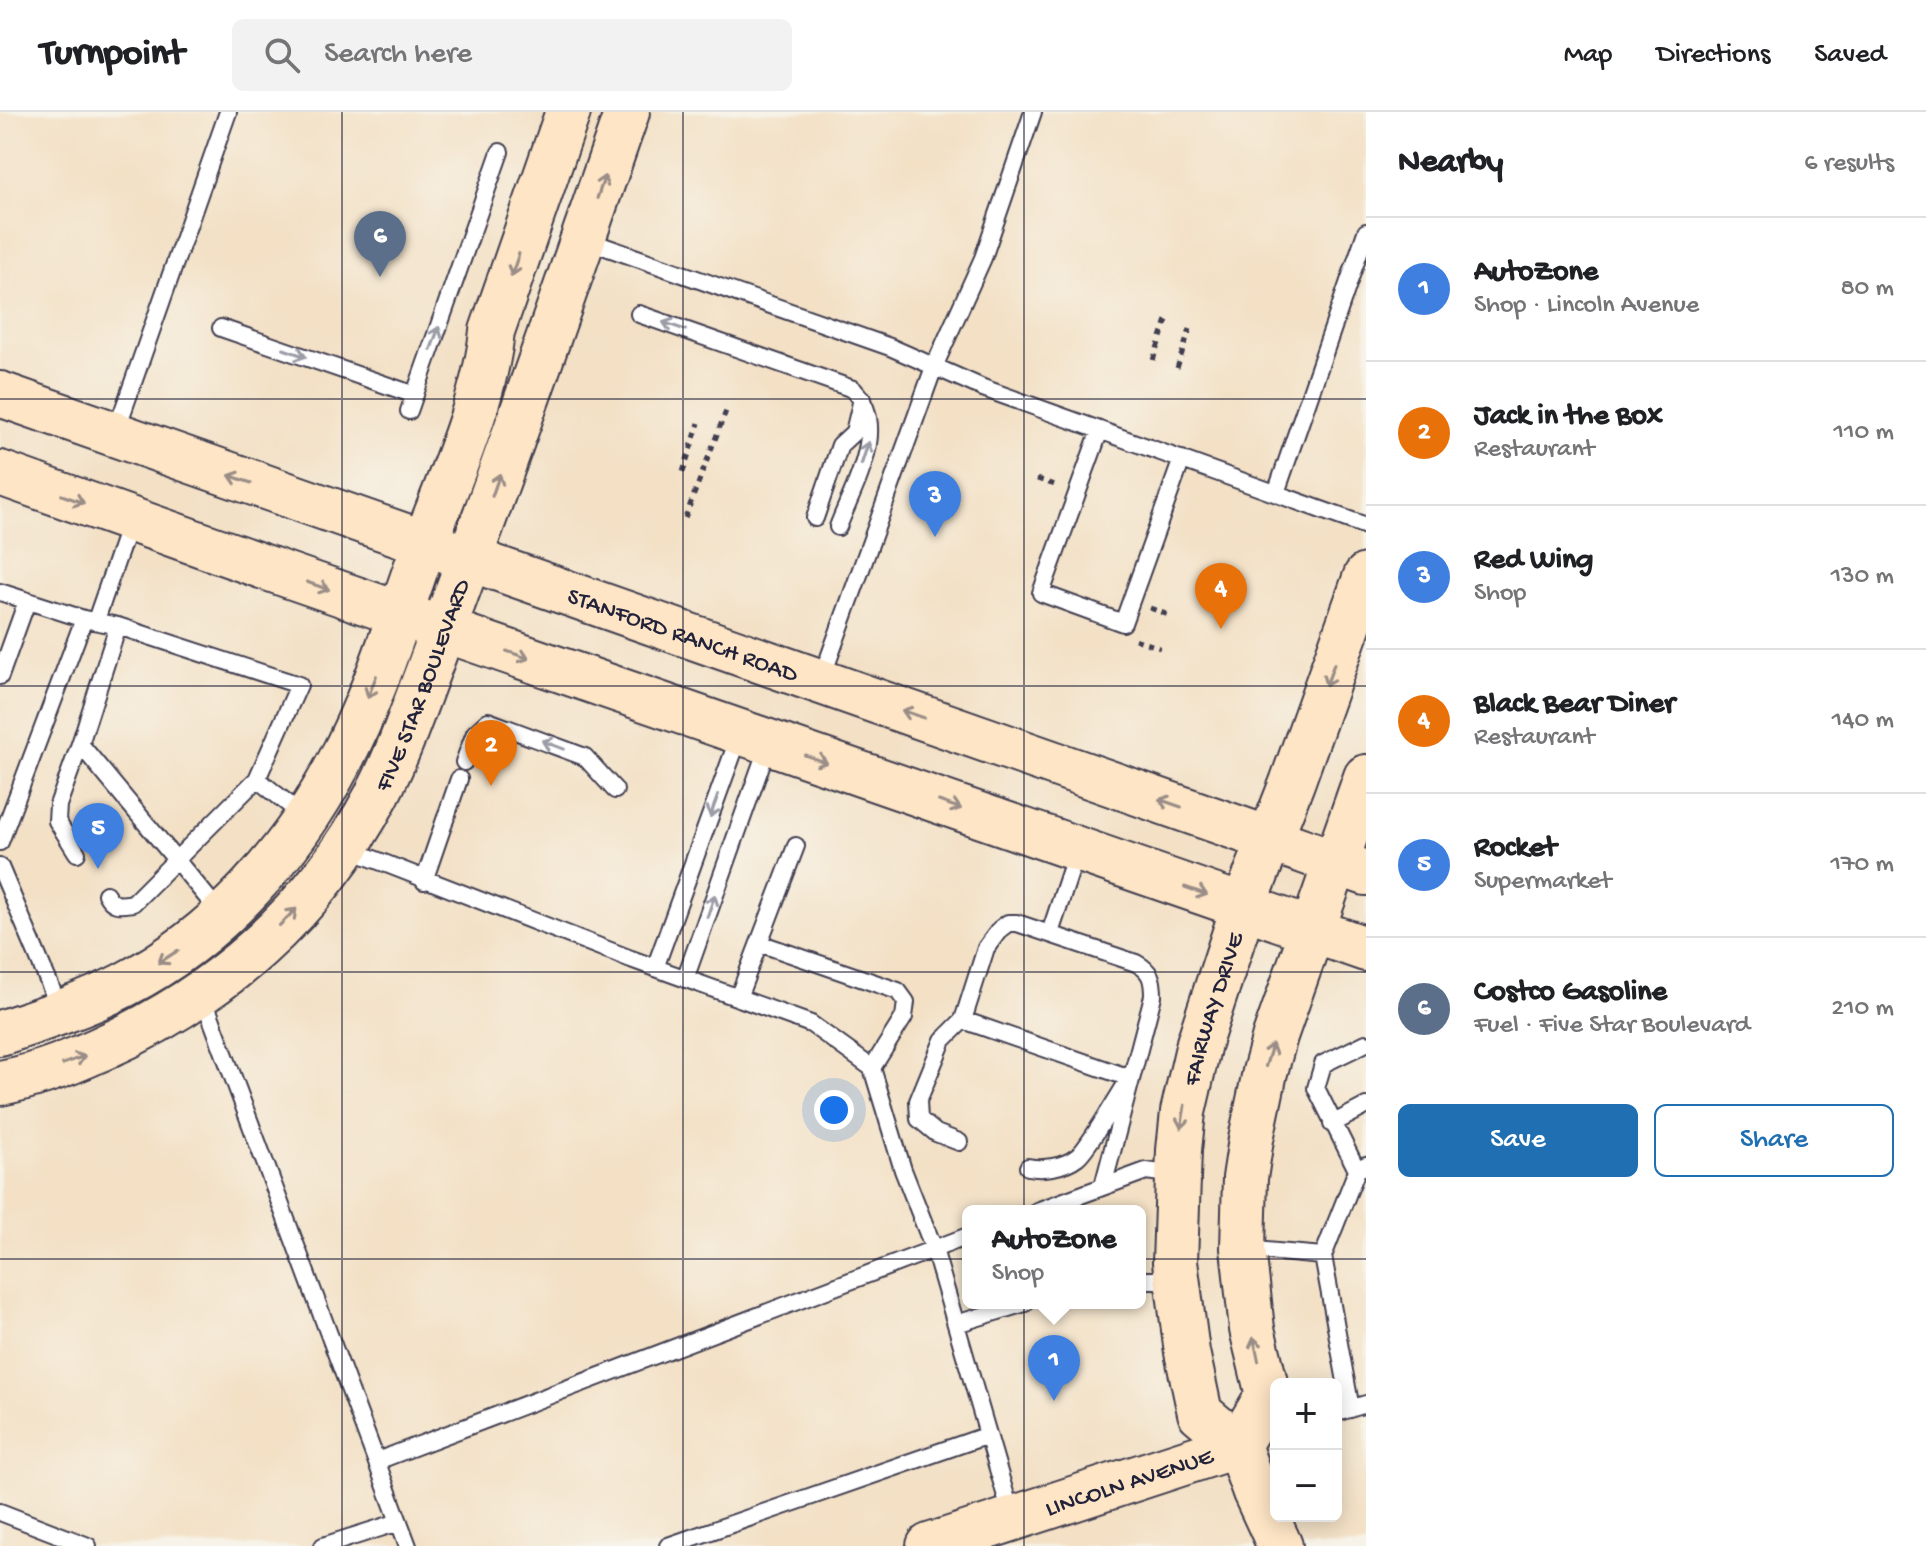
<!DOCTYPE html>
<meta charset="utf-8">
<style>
body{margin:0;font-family:"Gochi Hand",sans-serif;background:#f2f2f2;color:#202124}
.controls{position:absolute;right:24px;bottom:24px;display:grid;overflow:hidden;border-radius:12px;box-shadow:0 4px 20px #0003}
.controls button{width:72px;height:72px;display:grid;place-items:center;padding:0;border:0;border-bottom:2px solid #e0e0e0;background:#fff;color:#202124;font:40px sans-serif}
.you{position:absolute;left:834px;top:998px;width:28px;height:28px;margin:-20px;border:6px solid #fff;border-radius:50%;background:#1a73e8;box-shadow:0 0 0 12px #1a73e833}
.badge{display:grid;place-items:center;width:52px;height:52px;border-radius:50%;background:#1f6fb2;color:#fff;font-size:26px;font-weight:700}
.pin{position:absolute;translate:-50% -66px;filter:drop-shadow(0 2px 4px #0008)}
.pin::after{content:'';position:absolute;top:42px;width:28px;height:24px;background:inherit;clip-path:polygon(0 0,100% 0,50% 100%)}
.popup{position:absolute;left:962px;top:1093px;width:184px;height:104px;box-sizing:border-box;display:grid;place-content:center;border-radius:12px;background:#fff;filter:drop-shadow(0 2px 6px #0005);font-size:26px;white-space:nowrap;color:#757577}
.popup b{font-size:30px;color:#202124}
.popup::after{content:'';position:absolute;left:50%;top:100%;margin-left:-16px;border:16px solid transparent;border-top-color:#fff}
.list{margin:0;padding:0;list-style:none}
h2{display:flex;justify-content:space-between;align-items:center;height:104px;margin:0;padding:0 32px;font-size:34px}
h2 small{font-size:26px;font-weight:400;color:#757577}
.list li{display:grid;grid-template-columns:52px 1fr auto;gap:24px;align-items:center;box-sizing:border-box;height:144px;padding:0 32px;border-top:2px solid #e0e0e0}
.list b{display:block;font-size:30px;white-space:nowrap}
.list p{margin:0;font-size:26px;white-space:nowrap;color:#757577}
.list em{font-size:26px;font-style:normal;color:#757577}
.actions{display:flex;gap:16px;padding:24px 32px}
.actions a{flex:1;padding:18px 0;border:2px solid #1f6fb2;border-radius:12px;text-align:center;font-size:28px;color:#1f6fb2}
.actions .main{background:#1f6fb2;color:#fff}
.icon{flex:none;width:44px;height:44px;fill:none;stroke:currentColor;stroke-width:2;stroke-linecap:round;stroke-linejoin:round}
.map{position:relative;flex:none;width:1366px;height:1434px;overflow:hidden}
header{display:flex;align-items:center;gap:48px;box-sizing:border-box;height:112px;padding:0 40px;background:#fff;border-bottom:2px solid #e0e0e0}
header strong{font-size:38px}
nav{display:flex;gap:44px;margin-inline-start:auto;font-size:28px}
.search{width:560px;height:72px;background:#f2f2f2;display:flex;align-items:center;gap:20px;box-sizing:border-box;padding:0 28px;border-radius:12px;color:#757577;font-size:30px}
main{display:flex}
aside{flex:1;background:#fff}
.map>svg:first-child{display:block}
</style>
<header>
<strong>Turnpoint</strong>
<div class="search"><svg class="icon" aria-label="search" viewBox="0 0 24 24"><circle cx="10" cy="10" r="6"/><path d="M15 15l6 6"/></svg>Search here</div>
<nav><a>Map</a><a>Directions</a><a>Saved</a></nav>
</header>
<main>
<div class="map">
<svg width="1366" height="1434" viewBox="0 0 1366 1434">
<rect width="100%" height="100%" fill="#f7f3e8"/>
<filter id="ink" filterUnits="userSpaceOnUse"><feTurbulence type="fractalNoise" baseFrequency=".0125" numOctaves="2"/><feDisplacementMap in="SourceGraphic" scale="16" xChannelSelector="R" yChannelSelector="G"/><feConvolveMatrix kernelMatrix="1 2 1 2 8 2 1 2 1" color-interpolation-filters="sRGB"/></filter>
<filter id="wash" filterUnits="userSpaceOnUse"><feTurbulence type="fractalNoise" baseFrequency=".006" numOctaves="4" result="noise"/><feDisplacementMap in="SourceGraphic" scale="32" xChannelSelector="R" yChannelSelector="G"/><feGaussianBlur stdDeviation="1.8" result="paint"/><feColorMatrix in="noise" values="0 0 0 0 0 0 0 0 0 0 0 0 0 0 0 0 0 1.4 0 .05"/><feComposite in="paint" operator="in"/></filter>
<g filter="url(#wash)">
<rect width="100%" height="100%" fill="#f3e0c5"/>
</g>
<g filter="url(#ink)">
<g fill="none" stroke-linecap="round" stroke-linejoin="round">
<g stroke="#413e50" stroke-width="20">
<path id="lane" d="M583,127L890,235L983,276L1366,414
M639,202L853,277C890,315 854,373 838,415
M221,216L415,283
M409,299L500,40
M1100,318L1041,481L1123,511L1182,347
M116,319L228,0
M1276,381L1366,120
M815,406L840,333L854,320L862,287
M0,480L84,507L118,514L299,573L257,667L133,791C120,793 113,795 106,782
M96,508L130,410
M118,514L80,632L221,802
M0,564L27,489
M821,568L934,255L983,146L1033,0
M464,650L475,621L488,609L585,645L615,678
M257,667L306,706
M0,730L84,507
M348,737L631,847L811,912L872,956L903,1058L934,1137L968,1124
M77,741L57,709L58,693L80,632
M0,755L60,897
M424,769L459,667
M1050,821L1077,739
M759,831L898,879L906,890L904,905L872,956
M655,856L740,622
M685,867L769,631
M202,882L408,1434
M738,886L796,734
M963,908L1130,966C1120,981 1087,1038 1077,1045C1064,1055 1043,1058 1028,1055
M1332,1012L1366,994
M959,1030L936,1021L919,1007L918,989L943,928L963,908L986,836L1000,817L1008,811H1017L1136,851C1151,859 1153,867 1153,884L1103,1074
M1357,1058L1316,976L1323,952L1366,931
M1037,1099L1146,1059L1176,1063
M1244,1137L1323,1144
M1140,1168H1174
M956,1212L1025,1191
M1351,1297L1323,1144L1357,1058L1366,1053
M1336,1301L1366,1292
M377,1349L934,1137L1012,1405
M0,1400L88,1434
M323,1434L399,1410
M668,1434L988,1323"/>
</g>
<g stroke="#413e50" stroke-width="48">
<g id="secondary">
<path id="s1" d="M0,282L1366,761"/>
<path d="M0,361L287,463L1366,837"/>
<path d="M0,921C42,907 85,893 124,873C216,826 292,741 339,651C374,585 396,512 421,442C446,374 485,290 492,219L568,0"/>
<path id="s2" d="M0,971C33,965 67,952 98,938C218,885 315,800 377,683C398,643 412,601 428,559C447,507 466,455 485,404C534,270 580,135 627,0"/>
<path d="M1238,1333L1268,1283L1252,1217L1243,1136L1245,1066L1251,1027L1265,960L1275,924L1366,665"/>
<path id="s3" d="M929,1434L1238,1333"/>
<path id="s4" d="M1280,1434L1255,1380L1238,1333L1200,1301L1187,1240L1175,1150L1179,1038L1183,1000L1199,931L1243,796L1292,671L1366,464"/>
</g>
</g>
<path stroke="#413e50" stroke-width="5" stroke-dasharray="6 6" stroke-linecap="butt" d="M1153,248L1167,208
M1177,256L1190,217
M683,360L699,311
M1037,367L1058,374
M685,406L726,299
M1150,496L1171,504
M1135,527L1160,536"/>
<use href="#lane" stroke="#fff" stroke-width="16"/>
<use href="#secondary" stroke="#fde5c5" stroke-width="44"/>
</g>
<defs><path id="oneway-shaft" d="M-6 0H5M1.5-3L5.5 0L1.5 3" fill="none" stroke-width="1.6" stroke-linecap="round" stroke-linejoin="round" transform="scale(2)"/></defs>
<g stroke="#9a8d87">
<use href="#oneway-shaft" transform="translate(601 75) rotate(-71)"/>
<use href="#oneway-shaft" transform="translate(515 153) rotate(109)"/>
<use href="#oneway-shaft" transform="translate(240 367) rotate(-161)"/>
<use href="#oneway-shaft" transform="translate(496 373) rotate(-71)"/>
<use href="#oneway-shaft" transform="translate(73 387) rotate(20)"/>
<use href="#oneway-shaft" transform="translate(318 474) rotate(19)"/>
<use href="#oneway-shaft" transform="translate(518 543) rotate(19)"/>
<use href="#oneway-shaft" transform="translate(1330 563) rotate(110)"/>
<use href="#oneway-shaft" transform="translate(372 575) rotate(111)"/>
<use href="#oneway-shaft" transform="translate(913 602) rotate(-161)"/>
<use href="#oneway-shaft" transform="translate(816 647) rotate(19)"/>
<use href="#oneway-shaft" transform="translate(1170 691) rotate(-161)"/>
<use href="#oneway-shaft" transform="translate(950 693) rotate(19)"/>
<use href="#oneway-shaft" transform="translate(1196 779) rotate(19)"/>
<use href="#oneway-shaft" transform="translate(288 805) rotate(-45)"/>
<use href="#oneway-shaft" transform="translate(168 845) rotate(147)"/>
<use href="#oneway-shaft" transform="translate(1269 943) rotate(-73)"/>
<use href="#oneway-shaft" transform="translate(74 948) rotate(-20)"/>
<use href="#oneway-shaft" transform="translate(1183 1005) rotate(99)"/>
<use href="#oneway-shaft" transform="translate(1256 1237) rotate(-102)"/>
</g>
<g stroke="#9c9ca7">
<use href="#oneway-shaft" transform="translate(674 214) rotate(-161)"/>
<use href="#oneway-shaft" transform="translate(435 226) rotate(-70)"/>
<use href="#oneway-shaft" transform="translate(295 241) rotate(19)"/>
<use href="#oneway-shaft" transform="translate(865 341) rotate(-72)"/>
<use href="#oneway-shaft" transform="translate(553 633) rotate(-159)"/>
<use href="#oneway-shaft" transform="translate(714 694) rotate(110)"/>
<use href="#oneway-shaft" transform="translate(711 794) rotate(-71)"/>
</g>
</g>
<path fill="none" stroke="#22223b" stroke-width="2" stroke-opacity="0.55" d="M342,0V1434M683,0V1434M1024,0V1434M0,287H1366M0,574H1366M0,860H1366M0,1147H1366"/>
<g text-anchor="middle" stroke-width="6" stroke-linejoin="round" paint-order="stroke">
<g font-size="24" fill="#22223b" stroke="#f7f3e8">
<text dy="8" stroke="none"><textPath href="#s1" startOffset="724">STANFORD RANCH ROAD</textPath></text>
<text dy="8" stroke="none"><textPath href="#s2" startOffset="608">FIVE STAR BOULEVARD</textPath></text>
<text dy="8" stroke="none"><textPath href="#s4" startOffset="570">FAIRWAY DRIVE</textPath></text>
<text dy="8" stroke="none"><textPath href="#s3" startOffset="210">LINCOLN AVENUE</textPath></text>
</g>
</g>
</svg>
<div class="controls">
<button>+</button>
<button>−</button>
</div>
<div class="you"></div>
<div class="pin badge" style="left:1054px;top:1289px;background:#3f7fe0">1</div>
<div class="popup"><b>AutoZone</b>Shop</div>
<div class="pin badge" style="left:491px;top:674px;background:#e8710a">2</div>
<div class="pin badge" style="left:935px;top:425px;background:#3f7fe0">3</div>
<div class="pin badge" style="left:1221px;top:517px;background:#e8710a">4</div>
<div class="pin badge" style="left:98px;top:757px;background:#3f7fe0">5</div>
<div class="pin badge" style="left:380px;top:165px;background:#5c6f8a">6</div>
</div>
<aside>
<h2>Nearby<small>6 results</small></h2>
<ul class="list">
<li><span class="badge" style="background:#3f7fe0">1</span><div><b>AutoZone</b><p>Shop · Lincoln Avenue</p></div><em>80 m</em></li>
<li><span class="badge" style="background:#e8710a">2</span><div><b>Jack in the Box</b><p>Restaurant</p></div><em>110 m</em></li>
<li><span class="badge" style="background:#3f7fe0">3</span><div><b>Red Wing</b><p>Shop</p></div><em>130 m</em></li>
<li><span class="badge" style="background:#e8710a">4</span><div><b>Black Bear Diner</b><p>Restaurant</p></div><em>140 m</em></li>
<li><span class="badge" style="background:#3f7fe0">5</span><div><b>Rocket</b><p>Supermarket</p></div><em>170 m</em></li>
<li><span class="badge" style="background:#5c6f8a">6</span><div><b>Costco Gasoline</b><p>Fuel · Five Star Boulevard</p></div><em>210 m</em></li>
</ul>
<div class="actions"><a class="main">Save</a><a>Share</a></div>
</aside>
</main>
